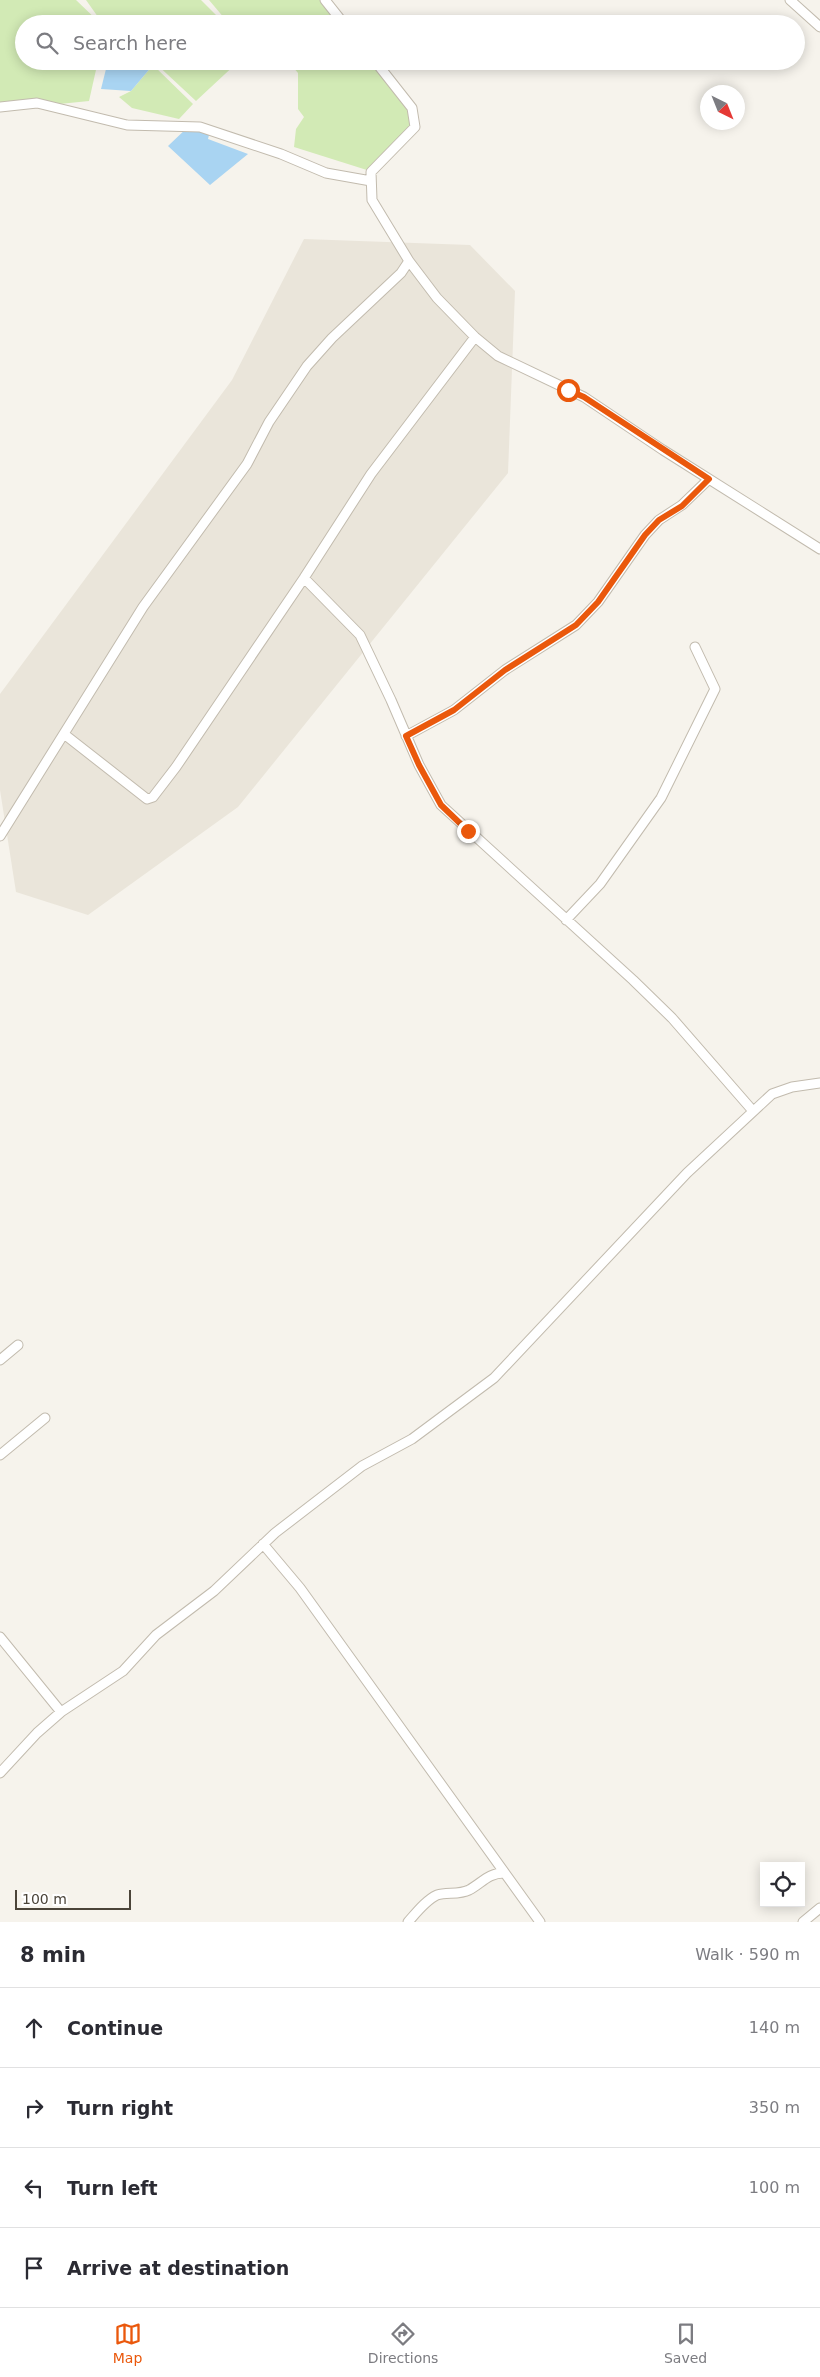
<!DOCTYPE html>
<meta charset="utf-8">
<style>
body{margin:0;font-family:"DejaVu Sans",sans-serif;background:#f2f2f3;color:#2b2b33}
.controls{position:absolute;right:15px;bottom:15px;display:grid;overflow:hidden;border-radius:0px;box-shadow:0 2px 12px #0003}
.controls button{width:45px;height:45px;display:grid;place-items:center;padding:0;border:0;border-bottom:1px solid #e1e1e2;background:#fff;color:#2b2b33;font:25px sans-serif}
.compass{position:absolute;left:700px;top:85px;width:45px;height:45px;border-radius:50%;background:#fff;box-shadow:0 2px 12px #0003;rotate:137deg}
.scale{position:absolute;left:15px;bottom:12px;width:116px;box-sizing:border-box;padding-left:5px;border:2px solid #4b4439;border-top:0;font-size:14px;line-height:18px;white-space:nowrap;color:#4b4439;-webkit-text-stroke:4px #fff;paint-order:stroke}
.stop{position:absolute;width:15px;height:15px;margin:-11px;border:4px solid #ea580c;border-radius:50%;background:#fff}
.stop.end{background:#ea580c;border-color:#fff;box-shadow:0 1px 5px #0008}
.list{margin:0;padding:0;list-style:none}
h2{display:flex;justify-content:space-between;align-items:center;height:65px;margin:0;padding:0 20px;font-size:21px}
h2 small{font-size:16px;font-weight:400;color:#7c7c81}
.list li{display:grid;grid-template-columns:32px 1fr auto;gap:15px;align-items:center;box-sizing:border-box;height:80px;padding:0 20px;border-top:1px solid #e1e1e2}
.list b{display:block;font-size:19px;white-space:nowrap}
.list em{font-size:16px;font-style:normal;color:#7c7c81}
.icon{flex:none;width:28px;height:28px;fill:none;stroke:currentColor;stroke-width:2;stroke-linecap:round;stroke-linejoin:round}
.map{position:relative;flex:none;width:820px;height:1922px;overflow:hidden}
.search{position:absolute;background:#fff;box-shadow:0 2px 12px #0003;left:15px;right:15px;top:15px;height:55px;display:flex;align-items:center;gap:12px;box-sizing:border-box;padding:0 18px;border-radius:28px;color:#7c7c81;font-size:19px}
.sheet{height:385px;background:#fff}
nav{display:flex;justify-content:space-around;align-items:center;box-sizing:border-box;height:70px;border-top:1px solid #e1e1e2;background:#fff;font-size:14px;color:#7c7c81}
nav a{display:grid;justify-items:center;gap:2px}
nav .on{color:#ea580c}
.map>svg:first-child{display:block}
</style>
<div class="map">
<svg width="820" height="1922" viewBox="0 0 820 1922">
<rect width="100%" height="100%" fill="#f6f3ec"/>
<path fill="#eae5da" d="M304,239L470,245L515,291L508,473L238,807L88,915L16,892L0,790V694L232,380Z"/>
<path fill="#d2eab5" d="M0,0H76L101,24H24V61H98L89,101L0,110Z
M86,0H201L225,24H103Z
M209,0H325L344,24H241L225,19Z
M153,61H239L196,101Z
M288,61H375L412,108L415,127L370,171L294,147L296,129L304,117L298,109V73Z
M153,65L193,104L179,119L132,108L119,97L131,91Z"/>
<path fill="#a9d4f2" d="M108,61H148L153,65L131,91L101,89Z
M188,127L210,131L208,139L248,154L210,185L168,146Z"/>
<g fill="none" stroke-linecap="round" stroke-linejoin="round">
<g stroke="#c2bbae" stroke-width="11">
<path id="street" d="M325,0L344,24
M790,0L820,27
M375,61L412,108L415,127L371,172L372,200L409,261L437,298L475,337L498,356L584,397L663,450L820,549
M0,107L37,103L127,125L200,127L281,154L326,173L371,181
M304,578L360,635L391,700L419,765L441,805L633,980L672,1018L753,1111
M64,734L147,799L153,797L176,767L304,578L371,474L475,337
M406,736L454,710L505,670L576,625L598,602L645,535L659,520L682,505L709,479
M0,836L143,607L247,464L269,422L307,366L332,338L401,273L409,261
M566,920L600,884L661,798L715,689L695,647
M0,1360L18,1345
M0,1455L45,1418
M263,1544L300,1588L540,1922
M0,1637L61,1712
M0,1773L37,1733L61,1712L123,1671L156,1635L214,1591L275,1533L362,1466L412,1439L494,1378L687,1173L772,1094L792,1087L820,1083
M408,1922C416,1913 426,1900 437,1895C447,1892 459,1895 469,1890C482,1883 488,1873 504,1873
M803,1922L820,1908"/>
</g>
<use href="#street" stroke="#fff" stroke-width="9"/>
</g>
<g fill="none" stroke-linecap="round" stroke-linejoin="round">
<path stroke="#ea580c" stroke-width="6" d="M468,831L441,805L419,765L406,736L454,710L505,670L576,625L598,602L645,535L659,520L682,506L709,479L584,397L568,390"/>
</g>
</svg>
<div class="controls">
<button><svg class="icon" aria-label="locate" viewBox="0 0 24 24"><circle cx="12" cy="12" r="6"/><path d="M12 2v4M12 18v4M2 12h4M18 12h4"/></svg></button>
</div>
<svg class="compass" viewBox="-18 -18 36 36"><path d="M0-13l5 13h-10z" fill="#e53935"/><path d="M0 13l5-13h-10z" fill="#7c7c81"/></svg>
<div class="scale">100 m</div>
<div class="stop" style="left:568px;top:390px"></div>
<div class="stop end" style="left:468px;top:831px"></div>
<div class="search"><svg class="icon" aria-label="search" viewBox="0 0 24 24"><circle cx="10" cy="10" r="6"/><path d="M15 15l6 6"/></svg>Search here</div>
</div>
<section class="sheet">
<h2>8 min<small>Walk · 590 m</small></h2>
<ul class="list">
<li><svg class="icon" aria-label="ahead" viewBox="0 0 24 24"><path d="M12 20V5M6 11l6-6 6 6"/></svg><div><b>Continue</b></div><em>140 m</em></li>
<li><svg class="icon" aria-label="right" viewBox="0 0 24 24"><path d="M7 20v-9h11M14 6l5 5-5 5"/></svg><div><b>Turn right</b></div><em>350 m</em></li>
<li><svg class="icon" aria-label="left" viewBox="0 0 24 24"><path d="M17 20v-9H6M10 6l-5 5 5 5"/></svg><div><b>Turn left</b></div><em>100 m</em></li>
<li><svg class="icon" aria-label="arrive" viewBox="0 0 24 24"><path d="M6 21V4h12l-3 4 3 4H6"/></svg><div><b>Arrive at destination</b></div></li>
</ul>
</section>
<nav>
<a class="on"><svg class="icon" aria-label="map" viewBox="0 0 24 24"><path d="M3 6l6-2 6 2 6-2v14l-6 2-6-2-6 2zM9 4v14M15 6v14"/></svg>Map</a>
<a><svg class="icon" aria-label="directions" viewBox="0 0 24 24"><path d="M12 3l9 9-9 9-9-9zM9 14v-3h6M13 9l2 2-2 2"/></svg>Directions</a>
<a><svg class="icon" aria-label="saved" viewBox="0 0 24 24"><path d="M7 4h10v16l-5-4-5 4z"/></svg>Saved</a>
</nav>
